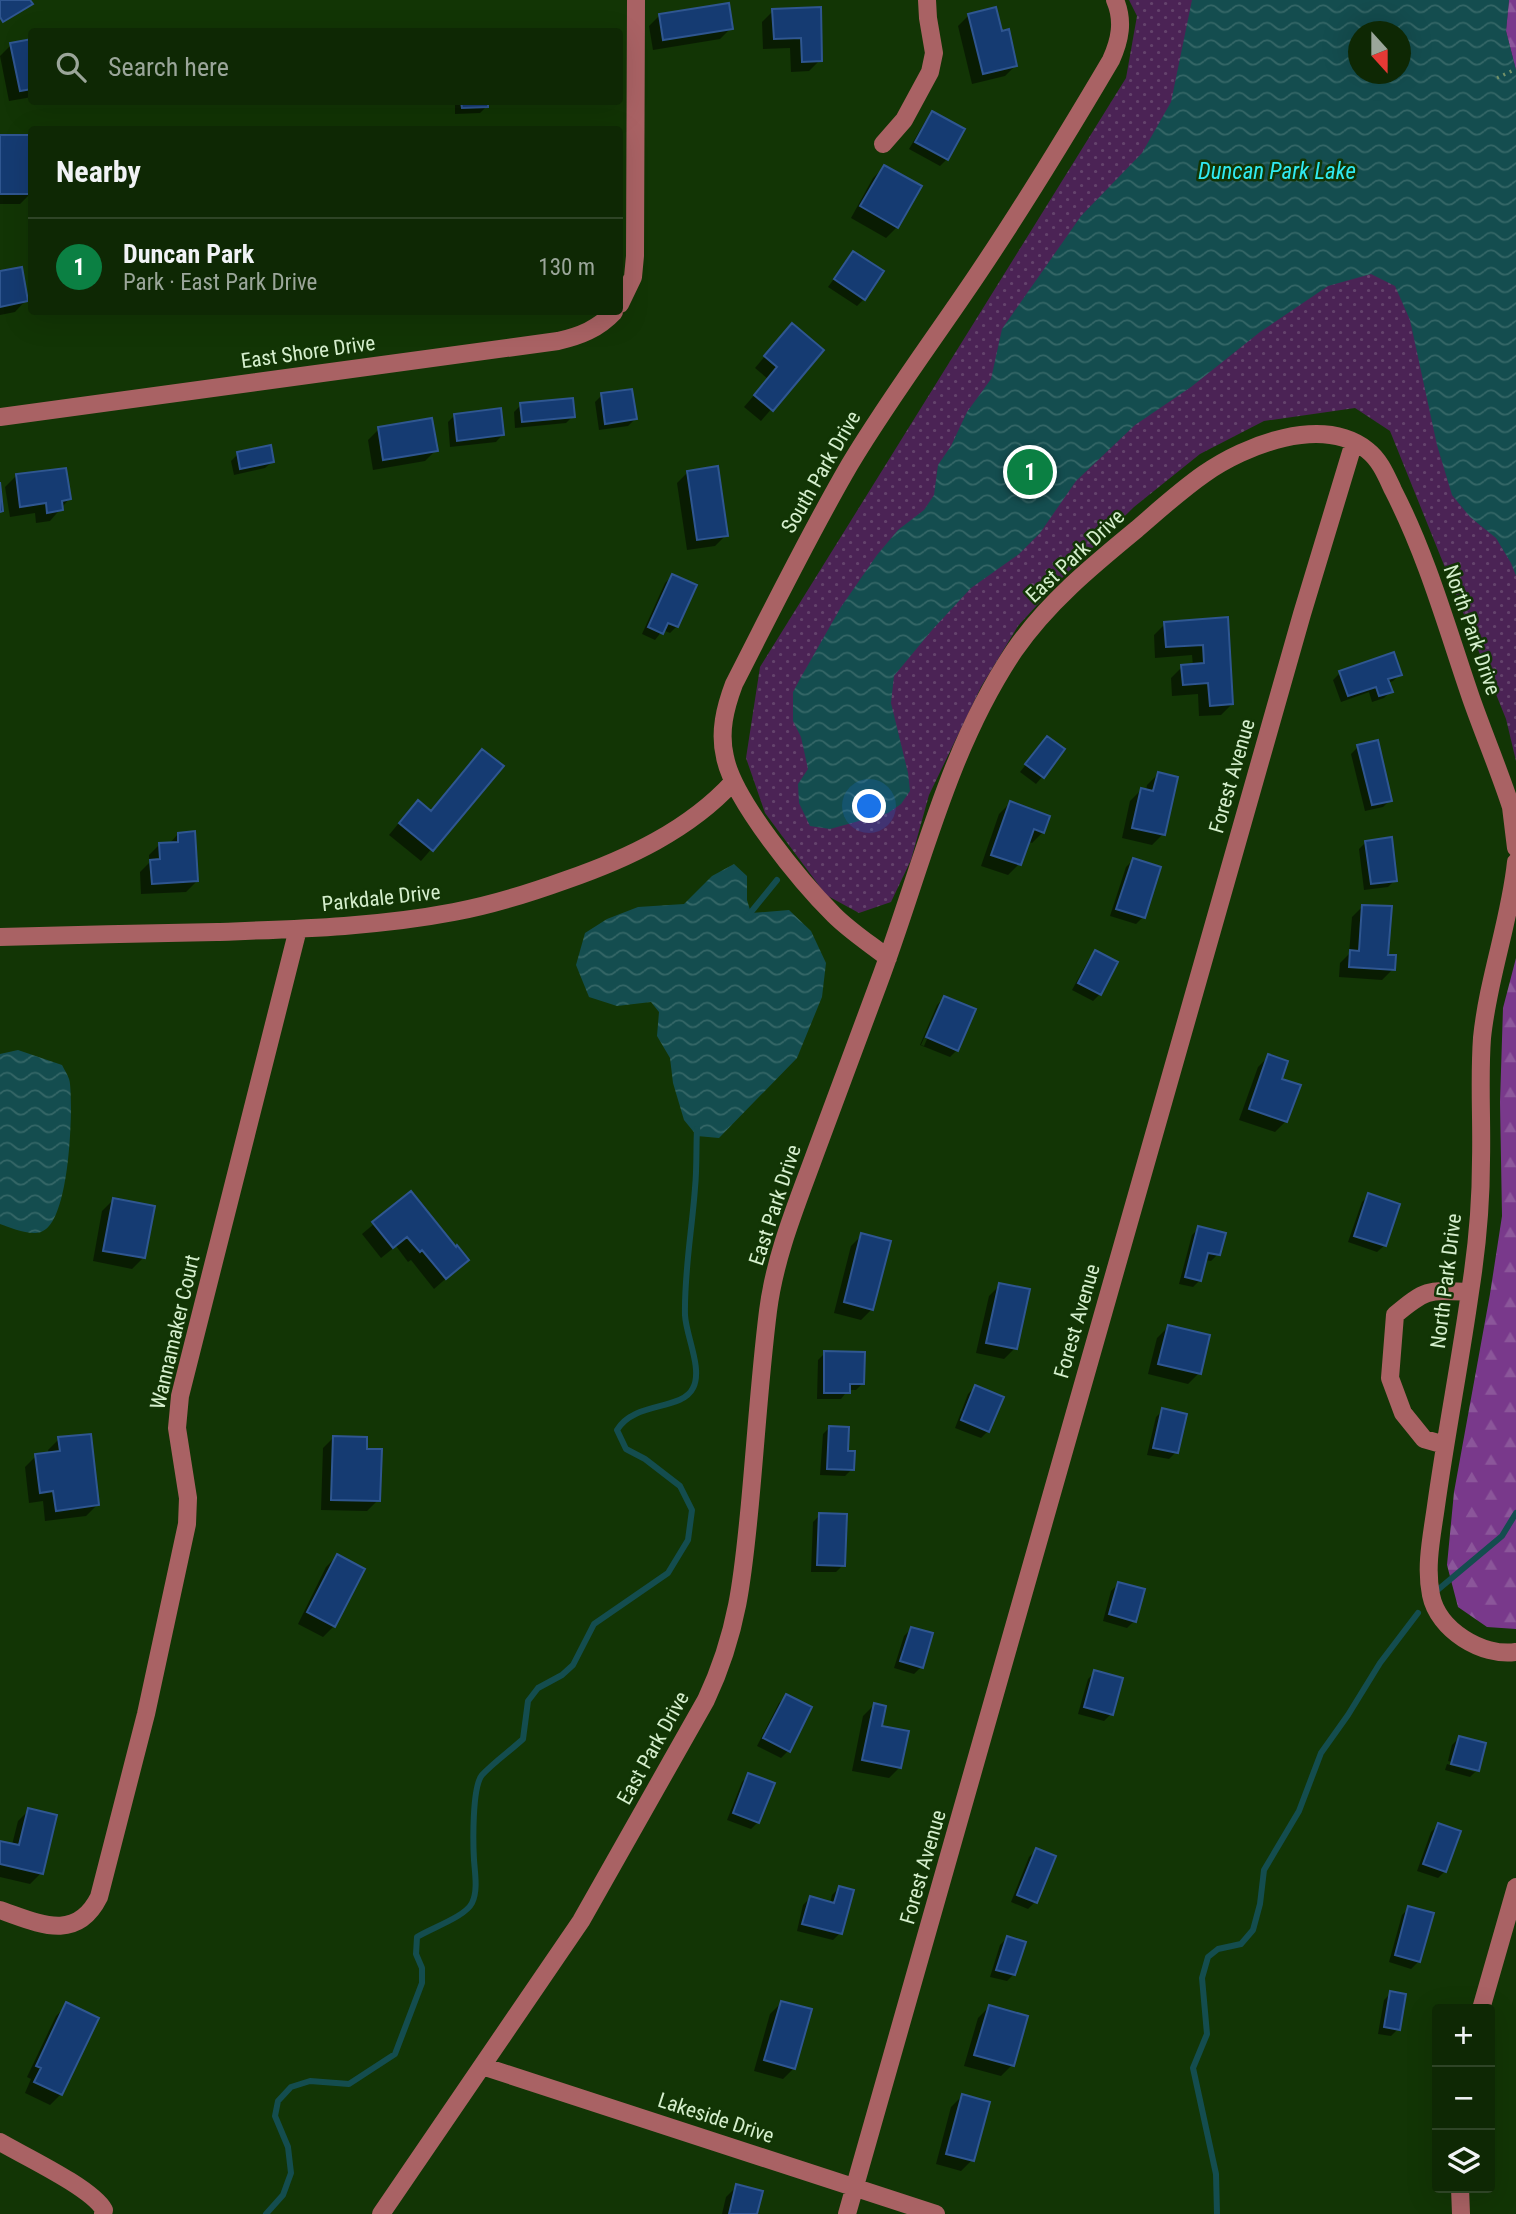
<!DOCTYPE html>
<meta charset="utf-8">
<style>
body{margin:0;font-family:"Roboto Condensed",sans-serif;background:#1c3413;color:#f1f3f6}
.controls{position:absolute;right:21px;bottom:21px;display:grid;overflow:hidden;border-radius:7px;box-shadow:0 7px 28px #0002}
.controls button{width:63px;height:63px;display:grid;place-items:center;padding:0;border:0;border-bottom:2px solid #2e4426;background:#0e2804;color:#f1f3f6;font:35px sans-serif}
.compass{position:absolute;left:1348px;top:21px;width:63px;height:63px;border-radius:50%;background:#0e2804;box-shadow:0 7px 28px #0002;rotate:159deg}
.you{position:absolute;left:870px;top:807px;width:24px;height:24px;margin:-18px;border:5px solid #fff;border-radius:50%;background:#1a73e8;box-shadow:0 0 0 10px #1a73e833}
.badge{display:grid;place-items:center;width:46px;height:46px;border-radius:50%;background:#0b8043;color:#fff;font-size:23px;font-weight:700}
.pin{position:absolute;translate:-50% -50%;border:4px solid #fff;box-shadow:0 2px 7px #0006}
.list{margin:0;padding:0;list-style:none}
h2{display:flex;justify-content:space-between;align-items:center;height:91px;margin:0;padding:0 28px;font-size:30px}
h2 small{font-size:23px;font-weight:400;color:#9ba69a}
.list li{display:grid;grid-template-columns:46px 1fr auto;gap:21px;align-items:center;box-sizing:border-box;height:98px;padding:0 28px;border-top:2px solid #2e4426}
.list b{display:block;font-size:26px;white-space:nowrap}
.list p{margin:0;font-size:23px;white-space:nowrap;color:#9ba69a}
.list em{font-size:23px;font-style:normal;color:#9ba69a}
.icon{flex:none;width:38px;height:38px;fill:none;stroke:currentColor;stroke-width:2;stroke-linecap:round;stroke-linejoin:round}
.map{position:relative;flex:none;width:1516px;height:2214px;overflow:hidden}
.search{position:absolute;background:#0e2804;box-shadow:0 7px 28px #0002;left:28px;top:28px;width:595px;height:77px;display:flex;align-items:center;gap:18px;box-sizing:border-box;padding:0 24px;border-radius:7px;color:#9ba69a;font-size:26px}
.panel{position:absolute;background:#0e2804;box-shadow:0 7px 28px #0002;left:28px;top:126px;width:595px;height:189px;border-radius:7px}
.map>svg:first-child{display:block}
</style>
<div class="map">
<svg width="1516" height="2214" viewBox="0 0 1516 2214">
<defs>
<pattern id="green-dots" width="8" height="8" patternUnits="userSpaceOnUse" patternTransform="scale(1.75)"><rect width="8" height="8" fill="#4b2355"/><path d="M2 2h.1M6 6h.1" fill="none" stroke="#64436c" stroke-width="1.8" stroke-linecap="round"/></pattern>
<pattern id="forest-firs" width="22" height="20" patternUnits="userSpaceOnUse" patternTransform="scale(1.75)"><rect width="22" height="20" fill="#79398b"/><path d="M5 1l3.5 6h-7zM16 11l3.5 6h-7z" fill="#8b569a"/></pattern>
<pattern id="water-waves" width="16" height="10" patternUnits="userSpaceOnUse" patternTransform="scale(1.75)"><rect width="16" height="10" fill="#144d4f"/><path d="M0 5q4-4 8 0t8 0" fill="none" stroke="#356767"/></pattern>
</defs>
<rect width="100%" height="100%" fill="#123505"/>
<path fill="url(#green-dots)" fill-rule="evenodd" d="M1129,0H1516V761L1506,719L1390,431L1355,408L1264,421L1200,454L1134,507L1058,582L1018,626L981,687L929,795L911,860L891,902L859,913L826,895L765,813L746,758L760,667L1126,78L1137,16ZM1358,32H1400V74H1358Z"/>
<path fill="url(#forest-firs)" d="M1509,0H1516V70L1506,31Z
M1516,958V1629L1487,1627L1458,1607L1447,1565L1454,1492L1490,1294L1502,1216L1500,1102L1503,1008Z"/>
<path fill="url(#water-waves)" fill-rule="evenodd" d="M1192,0H1509L1506,31L1516,70V576L1511,563L1496,538L1470,517L1452,495L1437,445L1410,320L1395,286L1371,274L1328,286L1260,332L1191,387L1135,425L1076,481L1040,533L1019,554L971,588L932,630L894,676L891,703L908,773L910,791L901,804L888,813L830,829L810,826L799,803L798,784L808,769L801,737L793,721V692L800,679L841,607L877,555L898,530L924,510L934,495L938,465L951,446L967,412L991,379L1002,329L1081,216L1142,153L1171,102ZM1358,32H1400V74H1358Z
M734,864L747,876V900L751,913L789,910L811,931L826,963L822,997L797,1058L719,1138L697,1136L684,1120L673,1083L670,1058L657,1036L659,1012L651,1002L617,1006L589,997L576,965L585,933L607,919L638,907L684,904L712,876Z
M18,1050L62,1065C65,1071 70,1078 70,1084C73,1111 70,1223 41,1232C30,1236 11,1228 0,1224V1054Z"/>
<path fill="#0007" fill-rule="evenodd" d="M819,9L820,60L809,71L791,72L790,48L763,49L762,22L773,11Z
M660,15L731,28L720,39L653,50L649,26Z
M969,15L1001,33L1016,65L1005,76L972,84L958,26Z
M32,41V97L9,101L0,56L11,45Z
M455,102H487V106L480,113L455,114Z
M542,102H562L543,105Z
M933,113L947,159L940,166L909,149L926,120Z
M0,137L31,193L20,204H0Z
M884,167L897,227L886,238L851,218L873,178Z
M853,253L864,299L857,306L828,287Z
M0,273L26,300L15,312L0,315Z
M32,275V296L28,278Z
M781,337L822,351L761,421L744,407L768,379L755,368Z
M602,395L635,419L628,426L599,430L595,402Z
M521,405L573,416L566,423L515,428L514,412Z
M455,415L503,434L496,442L450,447L448,422Z
M379,429L436,450L425,461L373,470L368,440Z
M238,454L273,461L265,468L234,475L231,461Z
M688,472L726,535L715,546L687,550L677,483Z
M16,476L69,499L50,521L36,523L35,513L10,517L5,487Z
M672,576L677,626L670,633L663,630L655,640L642,634L665,583Z
M1226,619L1232,704L1221,715L1199,716L1198,694L1172,696L1171,678L1182,667L1193,666L1192,655L1155,658L1154,635L1165,624Z
M1340,673L1400,674L1393,681L1388,683L1391,691L1384,698L1372,702L1369,692L1341,702L1333,680Z
M1047,738L1042,777L1036,784L1020,772Z
M1358,747L1390,800L1383,807L1365,811L1351,754Z
M472,762L502,767L421,861L389,835L407,813L430,812Z
M1158,774L1163,834L1152,845L1122,838L1130,801L1141,790L1146,791L1147,785Z
M1010,803L1043,832L1032,843L1027,841L1019,864L1008,875L981,866L999,814Z
M178,834L197,881L186,892L141,894L140,872L149,863V855L160,844H169Z
M1366,842L1395,880L1388,887L1364,890L1359,849Z
M1133,860L1143,917L1136,924L1110,916L1126,867Z
M1363,906L1393,969L1382,980L1339,977L1340,963L1349,954L1352,917Z
M1096,952L1100,994L1093,1001L1072,990L1089,959Z
M944,998L957,1050L950,1057L920,1045L937,1005ZM939,1004H942L924,1046L921,1045Z
M1269,1056L1280,1080L1286,1121L1275,1132L1239,1120L1258,1067Z
M410,1194L467,1260L434,1289L411,1260L408,1262L396,1246L381,1258L362,1234Z
M1369,1195L1385,1245L1377,1252L1348,1242L1362,1202Z
M113,1200L143,1258L132,1269L93,1261L102,1211Z
M1199,1228L1218,1254L1211,1261L1205,1260L1200,1280L1193,1287L1179,1284L1192,1235Z
M862,1235L872,1309L861,1320L834,1313L851,1246Z
M1000,1285L1015,1348L1004,1359L976,1353L989,1296Z
M1168,1327L1199,1373L1188,1384L1148,1374L1157,1338Z
M825,1353L863,1383L856,1390H848L841,1399H817L818,1360Z
M975,1387L988,1431L981,1438L955,1428L968,1394Z
M1163,1410L1176,1452L1169,1459L1147,1455L1156,1417Z
M830,1427L846,1453L852,1469L845,1476L820,1475L823,1434Z
M334,1437L365,1451L378,1500L367,1511L321,1510L323,1448Z
M59,1439L97,1505L86,1516L45,1521L43,1501L29,1503L25,1467L36,1456L49,1455L48,1450Z
M820,1515L843,1565L836,1572H811L813,1522Z
M337,1556L334,1626L323,1637L298,1624L326,1567Z
M1118,1584L1134,1621L1127,1628L1103,1621L1111,1591Z
M911,1629L921,1667L914,1674L894,1668L904,1636Z
M1095,1672L1111,1714L1104,1721L1078,1714L1088,1679Z
M786,1696L788,1751L781,1758L757,1746L779,1703Z
M874,1705L880,1727L900,1767L889,1778L852,1771L863,1716Z
M1459,1738L1477,1770L1470,1777L1445,1770L1447,1764L1475,1772V1768L1448,1761L1452,1745Z
M749,1775L758,1822L751,1829L727,1820L742,1782Z
M29,1810L41,1873L30,1884L0,1877V1842L12,1845L18,1821Z
M1438,1825L1445,1871L1438,1878L1417,1871L1431,1832Z
M1036,1850L1035,1902L1028,1909L1011,1902L1029,1857Z
M839,1888L840,1933L833,1940L797,1931L803,1905L810,1898L830,1904L832,1895Z
M1409,1908L1431,1914L1418,1962L1411,1969L1389,1962L1402,1915Z
M1007,1938L1014,1974L1007,1981L990,1977L1000,1945Z
M1391,1993L1398,2029L1391,2036L1378,2034L1384,2000Z
M781,2003L794,2068L783,2079L754,2071L770,2014Z
M67,2005L61,2094L50,2105L25,2093L31,2079L27,2077L56,2016Z
M989,2007L1012,2065L1001,2076L964,2066L978,2018Z
M962,2096L972,2160L961,2171L936,2164L951,2107Z
M737,2186L755,2214H722L726,2197Z"/>
<g fill="none" stroke-linecap="round" stroke-linejoin="round">
<path stroke="#144d4f" stroke-width="6" d="M747,917L777,880
M1434,1593L1502,1536L1516,1513
M266,2214L283,2195L291,2173L288,2147L275,2116L278,2101L291,2087L310,2081L349,2084L395,2054L422,1983V1968L416,1954L417,1937C431,1928 465,1917 472,1903C478,1891 475,1874 474,1860C473,1843 472,1787 482,1775C494,1762 510,1751 523,1739L528,1701L538,1688L562,1675L573,1665L594,1624L668,1573L688,1540L692,1510L680,1486L645,1459L626,1449L617,1430C634,1401 682,1411 693,1388C703,1369 686,1336 685,1315C684,1273 692,1230 695,1188C697,1168 696,1148 697,1129
M1217,2214L1216,2174L1193,2068L1207,2034L1202,1978L1208,1957L1218,1949L1241,1944L1253,1930L1260,1904L1264,1870L1299,1811L1321,1753L1348,1715L1380,1663L1418,1613"/>
</g>
<path fill="#153b72" stroke="#2f5690" stroke-width="2" d="M0,0H30L33,4L3,22L0,17Z
M729,3L733,29L663,40L659,14Z
M821,7L822,61L802,62L801,38L774,39L772,9Z
M996,7L1002,31L1009,29L1017,66L983,74L968,14Z
M32,39V89L20,91L10,43Z
M461,102H488V107L462,108Z
M932,111L965,129L948,160L915,142Z
M0,135H32V194H0Z
M884,165L922,186L898,228L860,206Z
M853,251L884,271L865,300L834,279Z
M22,267L28,301L0,307V271Z
M792,323L824,350L773,411L754,395L777,367L764,356Z
M632,389L637,419L605,424L601,393Z
M573,398L575,417L522,422L520,403Z
M501,408L504,435L457,441L454,414Z
M432,418L438,451L383,460L378,427Z
M271,445L274,462L240,469L237,452Z
M718,466L728,536L697,540L687,471Z
M66,468L71,499L62,501L63,510L47,513L46,503L20,507L16,474Z
M0,482L3,511L0,512Z
M672,574L697,585L678,627L668,623L663,634L648,627Z
M1228,617L1233,704L1210,706L1208,683L1183,685L1181,665L1204,663L1203,645L1166,647L1164,622Z
M1394,652L1402,675L1388,679L1393,692L1379,696L1376,687L1348,696L1339,671Z
M1047,736L1065,749L1044,778L1025,764Z
M1378,740L1392,801L1372,805L1357,745Z
M482,749L504,766L433,851L399,823L418,800L431,811Z
M1158,772L1178,777L1165,835L1132,828L1141,788L1153,791Z
M1010,801L1050,816L1044,833L1034,829L1021,865L991,855Z
M195,831L198,881L152,884L150,860L160,859L159,843L178,842V833Z
M1392,837L1397,881L1371,884L1365,841Z
M1133,858L1161,867L1145,918L1116,909Z
M1362,905L1392,906L1388,955H1396L1395,970L1349,967L1350,950L1359,951Z
M1095,950L1118,962L1101,995L1078,983Z
M944,996L976,1009L958,1051L926,1037Z
M1268,1054L1288,1061L1282,1079L1301,1085L1287,1122L1249,1109Z
M411,1191L456,1247L457,1245L469,1260L446,1279L422,1250L420,1252L407,1237L393,1248L372,1222Z
M1368,1193L1400,1204L1386,1246L1354,1236Z
M113,1198L155,1206L145,1258L103,1251Z
M1198,1226L1226,1233L1220,1255L1208,1253L1201,1281L1185,1277Z
M861,1233L891,1241L873,1310L844,1302Z
M999,1283L1030,1289L1017,1349L986,1343Z
M1168,1325L1210,1335L1201,1374L1158,1364Z
M824,1351L865,1352L864,1384H850V1393H824Z
M975,1385L1004,1397L989,1432L961,1420Z
M1162,1408L1187,1414L1178,1453L1153,1448Z
M829,1426L849,1427L848,1451H855L854,1470L827,1469Z
M91,1434L99,1505L56,1511L53,1491L40,1493L35,1454L60,1451L58,1437Z
M333,1436L367,1437V1449H382L380,1501L331,1500Z
M819,1513L847,1514L845,1566L817,1565Z
M337,1554L365,1569L335,1627L307,1612Z
M1118,1582L1145,1589L1136,1622L1109,1614Z
M911,1627L933,1633L923,1668L900,1661Z
M1094,1670L1123,1678L1113,1715L1084,1707Z
M786,1694L812,1707L790,1752L763,1738Z
M874,1703L886,1706L882,1726L909,1731L901,1768L862,1760Z
M1459,1736L1486,1743L1479,1771L1451,1764Z
M748,1773L775,1783L759,1823L733,1813Z
M28,1808L57,1815L43,1874L0,1864V1841L19,1845Z
M1438,1823L1461,1831L1446,1872L1423,1864Z
M1036,1848L1056,1856L1037,1903L1017,1895Z
M839,1886L854,1890L842,1934L802,1924L810,1896L834,1903Z
M1408,1906L1434,1913L1420,1962L1395,1955Z
M1007,1936L1026,1942L1015,1975L996,1970Z
M1390,1991L1406,1994L1400,2030L1384,2027Z
M781,2001L812,2009L795,2069L764,2060Z
M66,2002L99,2018L62,2095L34,2082L41,2068L36,2066Z
M989,2005L1028,2016L1014,2066L974,2055Z
M962,2094L990,2102L974,2161L946,2154Z
M736,2184L763,2191L757,2214H729Z"/>
<g fill="none" stroke-linecap="round" stroke-linejoin="round">
<path stroke="#739168" stroke-width="3.5" stroke-dasharray="2 5" stroke-linecap="butt" d="M1497,78L1516,69"/>
<path stroke="#a96264" stroke-width="18" d="M883,144L904,120L930,72L934,53L928,18L927,0
M620,304L633,277L635,256L636,0
M0,417L558,341C580,336 598,329 614,312
M1516,862C1510,921 1488,978 1482,1038C1479,1079 1482,1119 1481,1160C1481,1204 1477,1248 1470,1292C1460,1363 1446,1434 1436,1506C1432,1535 1425,1566 1431,1595C1438,1630 1482,1657 1516,1652
M0,937C72,935 145,933 217,932C297,929 376,927 454,912C492,905 530,893 566,880C627,859 689,830 733,782
M888,958C870,944 850,931 834,915C802,883 733,800 725,757C719,732 725,708 734,684C772,610 808,536 850,464C889,399 934,339 977,275C1024,205 1068,133 1111,60C1120,40 1124,21 1115,0
M1445,1445L1424,1439L1403,1413L1390,1378L1395,1315C1427,1288 1429,1290 1470,1292
M0,1910C38,1923 76,1943 99,1897L146,1714L187,1524L188,1498L177,1428L180,1396L298,929
M1481,2009L1516,1887
M482,2066L936,2214
M0,2142C24,2156 92,2188 104,2210L103,2214
M1460,2188L1461,2214
M381,2214L581,1921L706,1700C738,1632 743,1577 750,1503C756,1439 760,1375 768,1311C775,1256 796,1206 815,1154C837,1096 858,1039 879,982C921,870 947,751 1014,651C1047,603 1092,566 1137,529C1159,510 1181,490 1204,474C1245,445 1322,415 1367,450C1380,460 1386,475 1393,490C1427,556 1447,628 1471,698C1484,735 1499,770 1511,807L1516,848
M847,2214L1302,614L1354,442"/>
</g>
<g text-anchor="middle" stroke-width="5" stroke-linejoin="round" paint-order="stroke">
<g font-size="21" fill="#d5efcd" stroke="#123505">
<text transform="translate(308 352) rotate(-8)" y="7">East Shore Drive</text>
<text transform="translate(821 472) rotate(-60)" y="7">South Park Drive</text>
<text transform="translate(1075 556) rotate(-43)" y="7">East Park Drive</text>
<text transform="translate(1472 630) rotate(71)" y="7">North Park Drive</text>
<text transform="translate(1232 776) rotate(-74)" y="7">Forest Avenue</text>
<text transform="translate(381 898) rotate(-6)" y="7">Parkdale Drive</text>
<text transform="translate(775 1205) rotate(-72)" y="7">East Park Drive</text>
<text transform="translate(1446 1281) rotate(-83)" y="7">North Park Drive</text>
<text transform="translate(1077 1321) rotate(-74)" y="7">Forest Avenue</text>
<text transform="translate(175 1332) rotate(-77)" y="7">Wannamaker Court</text>
<text transform="translate(653 1748) rotate(-61)" y="7">East Park Drive</text>
<text transform="translate(923 1867) rotate(-74)" y="7">Forest Avenue</text>
<text transform="translate(716 2118) rotate(18)" y="7">Lakeside Drive</text>
</g>
<g font-size="23" font-style="italic" fill="#30eaf1" stroke="#123505">
<text x="1277" y="179">Duncan Park Lake</text>
</g>
</g>
</svg>
<div class="controls">
<button>+</button>
<button>−</button>
<button><svg class="icon" aria-label="layers" viewBox="0 0 24 24"><path d="M12 4l9 5-9 5-9-5zM3 14l9 5 9-5"/></svg></button>
</div>
<svg class="compass" viewBox="-18 -18 36 36"><path d="M0-13l5 13h-10z" fill="#e53935"/><path d="M0 13l5-13h-10z" fill="#9ba69a"/></svg>
<div class="you"></div>
<div class="pin badge" style="left:1030px;top:472px">1</div>
<div class="search"><svg class="icon" aria-label="search" viewBox="0 0 24 24"><circle cx="10" cy="10" r="6"/><path d="M15 15l6 6"/></svg>Search here</div>
<section class="panel">
<h2>Nearby<small></small></h2>
<ul class="list">
<li><span class="badge">1</span><div><b>Duncan Park</b><p>Park · East Park Drive</p></div><em>130 m</em></li>
</ul>
</section>
</div>
